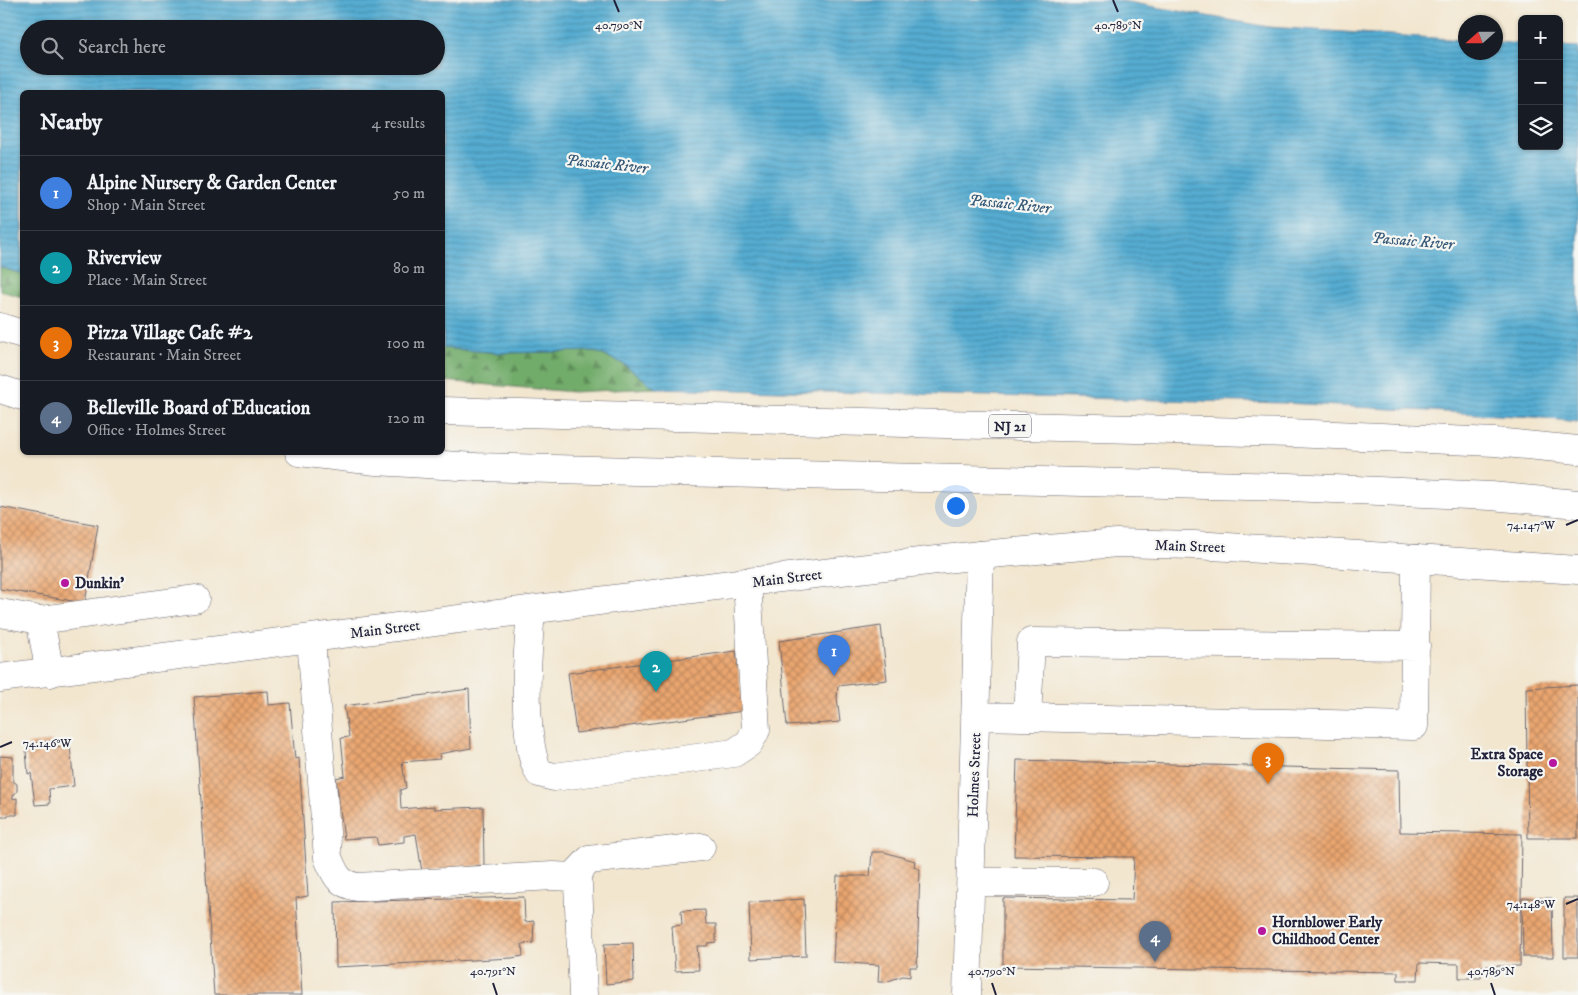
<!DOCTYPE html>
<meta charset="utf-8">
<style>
body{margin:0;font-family:"IM FELL DW Pica",serif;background:#20242c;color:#f1f3f6}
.controls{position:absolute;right:15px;top:15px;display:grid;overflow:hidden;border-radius:8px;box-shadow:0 1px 4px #0004}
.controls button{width:45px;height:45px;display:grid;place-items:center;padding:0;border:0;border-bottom:1px solid #363941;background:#171b24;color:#f1f3f6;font:25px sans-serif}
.compass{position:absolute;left:1458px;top:15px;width:45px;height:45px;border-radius:50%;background:#171b24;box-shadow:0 1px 4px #0004;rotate:249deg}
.you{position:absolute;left:955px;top:505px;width:18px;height:18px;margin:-12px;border:4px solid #fff;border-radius:50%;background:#1a73e8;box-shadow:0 0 0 8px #1a73e833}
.badge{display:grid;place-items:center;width:32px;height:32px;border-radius:50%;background:#d690ce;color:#fff;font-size:16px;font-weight:700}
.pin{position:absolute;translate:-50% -41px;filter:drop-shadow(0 1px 2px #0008)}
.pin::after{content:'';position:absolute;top:26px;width:18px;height:15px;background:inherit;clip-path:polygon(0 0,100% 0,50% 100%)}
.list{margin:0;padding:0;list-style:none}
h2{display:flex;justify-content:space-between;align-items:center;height:65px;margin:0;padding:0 20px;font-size:21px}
h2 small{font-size:16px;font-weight:400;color:#9ea1a6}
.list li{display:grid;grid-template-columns:32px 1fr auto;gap:15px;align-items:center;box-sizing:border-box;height:75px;padding:0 20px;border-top:1px solid #363941}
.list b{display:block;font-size:19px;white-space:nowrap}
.list p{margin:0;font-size:16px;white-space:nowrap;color:#9ea1a6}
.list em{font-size:16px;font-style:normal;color:#9ea1a6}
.icon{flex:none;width:28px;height:28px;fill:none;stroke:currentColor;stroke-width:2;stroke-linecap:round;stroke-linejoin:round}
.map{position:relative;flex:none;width:1578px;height:995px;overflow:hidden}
.search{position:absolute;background:#171b24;box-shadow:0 1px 4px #0004;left:20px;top:20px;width:425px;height:55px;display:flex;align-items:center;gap:12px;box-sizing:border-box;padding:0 18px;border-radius:28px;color:#9ea1a6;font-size:19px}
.panel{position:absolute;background:#171b24;box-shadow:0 1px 4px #0004;left:20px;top:90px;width:425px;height:365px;border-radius:8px}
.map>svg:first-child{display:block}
</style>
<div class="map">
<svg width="1578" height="995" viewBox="0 0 1578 995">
<defs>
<pattern id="forest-firs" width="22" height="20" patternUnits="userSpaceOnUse" patternTransform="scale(1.25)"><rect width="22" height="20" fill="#72ac6a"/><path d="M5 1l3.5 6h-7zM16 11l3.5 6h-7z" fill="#5d8c58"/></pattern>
<pattern id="water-rules" width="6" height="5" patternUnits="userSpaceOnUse" patternTransform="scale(1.25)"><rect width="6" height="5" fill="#55acd1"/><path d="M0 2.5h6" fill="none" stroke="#468cab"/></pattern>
<pattern id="building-cross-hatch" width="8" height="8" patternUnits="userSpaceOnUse" patternTransform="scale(1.25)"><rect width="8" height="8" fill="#eaa670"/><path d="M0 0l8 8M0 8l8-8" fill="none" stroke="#bd875d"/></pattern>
</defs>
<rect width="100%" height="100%" fill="#f6f6f2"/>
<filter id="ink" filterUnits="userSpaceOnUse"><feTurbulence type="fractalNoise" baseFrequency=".02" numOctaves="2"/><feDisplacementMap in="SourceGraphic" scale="10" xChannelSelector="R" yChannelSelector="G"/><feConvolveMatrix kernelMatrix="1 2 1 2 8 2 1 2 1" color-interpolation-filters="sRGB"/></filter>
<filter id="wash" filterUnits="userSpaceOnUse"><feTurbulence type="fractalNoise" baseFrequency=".0096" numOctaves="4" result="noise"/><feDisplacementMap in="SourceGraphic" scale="20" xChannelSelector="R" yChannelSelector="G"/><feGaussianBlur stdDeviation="1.12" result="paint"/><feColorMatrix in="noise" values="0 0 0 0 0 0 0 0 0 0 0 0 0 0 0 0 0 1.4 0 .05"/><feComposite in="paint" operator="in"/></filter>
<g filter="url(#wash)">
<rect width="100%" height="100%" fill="#f2e6cf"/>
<path fill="url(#forest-firs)" stroke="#4a6752" d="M0,267L22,274V297L0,291Z
M442,348L501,353L594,351L624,364L655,388L573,392L443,381Z"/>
<path fill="url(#water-rules)" stroke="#3c6786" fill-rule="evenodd" d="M0,0H1116L1269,27L1465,40L1466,52H1496V42L1522,44V146H1559V46L1578,47V422L1533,417L1285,403L655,388L624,364L594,351L501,353L443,348L442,92H22V274L0,267ZM29,29H436V66H29Z"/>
<g id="blocks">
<path fill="url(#building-cross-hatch)" d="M0,507L98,525L85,603L0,589Z
M881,626L887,680L838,686L837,697L840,722L787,726L779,641Z
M736,651L744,711L576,733L568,673Z
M1578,685V838H1528L1526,688Z
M469,689L471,748L439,754L440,759L402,762L406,788L400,790L401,809L434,806V809L483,807L484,865L422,872L416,834L404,836V842L378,845L376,837L344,839L336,778L345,776L341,738L349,737L344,706Z
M268,691L269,705L290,703L295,759L299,758L308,896L296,898L302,995H214L194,697Z
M52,741L53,747L70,746L74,786L49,789L50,804L35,805L31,773L28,774L26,751H29L28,744Z
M0,756L13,757V781L17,784V791L13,796V799L17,798V815H8V817H0Z
M1017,760L1399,770L1400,832L1522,834L1520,966H1481V978H1459V964L1419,963L1418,980H1398V972L1003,966V898L1132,900L1134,857L1014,856Z
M872,852H884L915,861L914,867L920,869L917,967H910V977L903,976L885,982H878L879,965L833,962L837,876H870Z
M524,897L525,922L534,921L533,943L522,944L523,956L512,958L336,967L335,902Z
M1522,898H1552L1553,957H1523Z
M1564,898H1578V957H1564Z
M804,899L806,956L751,959L749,902Z
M705,910L706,924H716V942L708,943L707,946H697L699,970L675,971L672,926L682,925L681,911Z
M633,943L634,981L606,984L604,944Z"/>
</g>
</g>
<g filter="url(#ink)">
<use href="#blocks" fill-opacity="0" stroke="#6b676f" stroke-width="1"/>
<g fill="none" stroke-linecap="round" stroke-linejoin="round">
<g stroke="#6b676f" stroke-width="29">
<path id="minor" d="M531,610C528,651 524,691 529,733C531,747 532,760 539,773L554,777L734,753L749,743L756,730L747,582
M0,613L40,620L50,673
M40,620L195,599
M311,639L328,858C336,875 337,883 357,887L553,876L573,877L578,884L583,995
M975,716L1414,726L1416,559
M1027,717L1031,642L1416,646
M573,877L589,860L701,847
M971,882H1094
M967,995L980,555"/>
</g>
<g stroke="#6b676f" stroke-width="29">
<path id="major" d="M0,678L747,582L980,555L1117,543L1194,545L1313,552L1578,570"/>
</g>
<g stroke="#6b676f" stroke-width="29">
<path id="highway" d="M0,327L22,334
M0,389L22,396
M442,411L1290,433L1495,442L1578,450
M299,452L376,461L476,467L1289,487L1491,496L1578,504"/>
</g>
<use href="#minor" stroke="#fff" stroke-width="28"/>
<use href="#major" stroke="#fff" stroke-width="28"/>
<use href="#highway" stroke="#fff" stroke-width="28"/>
</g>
</g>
<path fill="none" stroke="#22223b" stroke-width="2" d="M614,0L619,12M1113,0L1118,12M1566,525L1578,520M0,747L12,742M1566,904L1578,899M493,983L497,995M992,983L996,995M1491,983L1495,995"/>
<g fill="#b5179e" stroke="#f6f6f2" stroke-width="2">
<circle cx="65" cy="583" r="5"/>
<circle cx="1553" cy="763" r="5"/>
<circle cx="1262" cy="931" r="5"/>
</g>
<g text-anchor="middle" stroke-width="4.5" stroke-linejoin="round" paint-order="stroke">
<rect fill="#f6f6f2" stroke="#626272" stroke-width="1" x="989" y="414.5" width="42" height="23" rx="4"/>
<g font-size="14" font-weight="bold" fill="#22223b">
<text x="1010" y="431">NJ 21</text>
</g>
<g font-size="15" fill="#22223b" stroke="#f6f6f2">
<text transform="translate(1190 546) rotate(2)" y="5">Main Street</text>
<text transform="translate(787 578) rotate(-7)" y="5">Main Street</text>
<text transform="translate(385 629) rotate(-7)" y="5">Main Street</text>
<text transform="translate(974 775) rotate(-88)" y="5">Holmes Street</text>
</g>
<g font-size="15" font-weight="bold" fill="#22223b" stroke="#f6f6f2" text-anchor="start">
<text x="75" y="588">Dunkin'</text>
<text x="1543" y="759" text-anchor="end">Extra Space<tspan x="1543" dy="17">Storage</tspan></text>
<text x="1272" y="927">Hornblower Early<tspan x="1272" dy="17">Childhood Center</tspan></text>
</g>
<g font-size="16" font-style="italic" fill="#365977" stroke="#f6f6f2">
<text transform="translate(607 163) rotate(6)" y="6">Passaic River</text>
<text transform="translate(1010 203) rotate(6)" y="6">Passaic River</text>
<text transform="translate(1413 240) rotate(5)" y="6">Passaic River</text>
</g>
</g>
<g font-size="12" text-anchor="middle" fill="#22223b" stroke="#f6f6f2" stroke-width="4.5" stroke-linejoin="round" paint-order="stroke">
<text x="619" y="29">40.790°N</text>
<text x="1118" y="29">40.789°N</text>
<text x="1531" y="529">74.147°W</text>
<text x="47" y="747">74.146°W</text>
<text x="1531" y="908">74.148°W</text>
<text x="493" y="975">40.791°N</text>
<text x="992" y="975">40.790°N</text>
<text x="1491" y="975">40.789°N</text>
</g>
</svg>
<div class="controls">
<button>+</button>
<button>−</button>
<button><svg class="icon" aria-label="layers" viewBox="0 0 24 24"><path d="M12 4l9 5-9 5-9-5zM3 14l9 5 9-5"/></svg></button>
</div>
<svg class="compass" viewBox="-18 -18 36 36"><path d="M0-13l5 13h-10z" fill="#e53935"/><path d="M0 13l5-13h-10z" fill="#9ea1a6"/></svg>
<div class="you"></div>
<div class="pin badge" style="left:834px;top:676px;background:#3f7fe0">1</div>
<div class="pin badge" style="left:656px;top:692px;background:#0f9aa8">2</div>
<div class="pin badge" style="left:1268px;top:784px;background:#e8710a">3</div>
<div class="pin badge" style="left:1155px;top:962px;background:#5c6f8a">4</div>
<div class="search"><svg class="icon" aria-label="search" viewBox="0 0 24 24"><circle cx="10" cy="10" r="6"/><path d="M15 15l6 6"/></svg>Search here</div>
<section class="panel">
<h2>Nearby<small>4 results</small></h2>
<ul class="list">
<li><span class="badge" style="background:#3f7fe0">1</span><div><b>Alpine Nursery &amp; Garden Center</b><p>Shop · Main Street</p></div><em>50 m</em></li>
<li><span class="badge" style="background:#0f9aa8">2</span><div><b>Riverview</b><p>Place · Main Street</p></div><em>80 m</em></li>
<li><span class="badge" style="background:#e8710a">3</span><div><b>Pizza Village Cafe #2</b><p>Restaurant · Main Street</p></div><em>100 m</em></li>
<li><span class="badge" style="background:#5c6f8a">4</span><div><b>Belleville Board of Education</b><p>Office · Holmes Street</p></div><em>120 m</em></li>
</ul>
</section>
</div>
